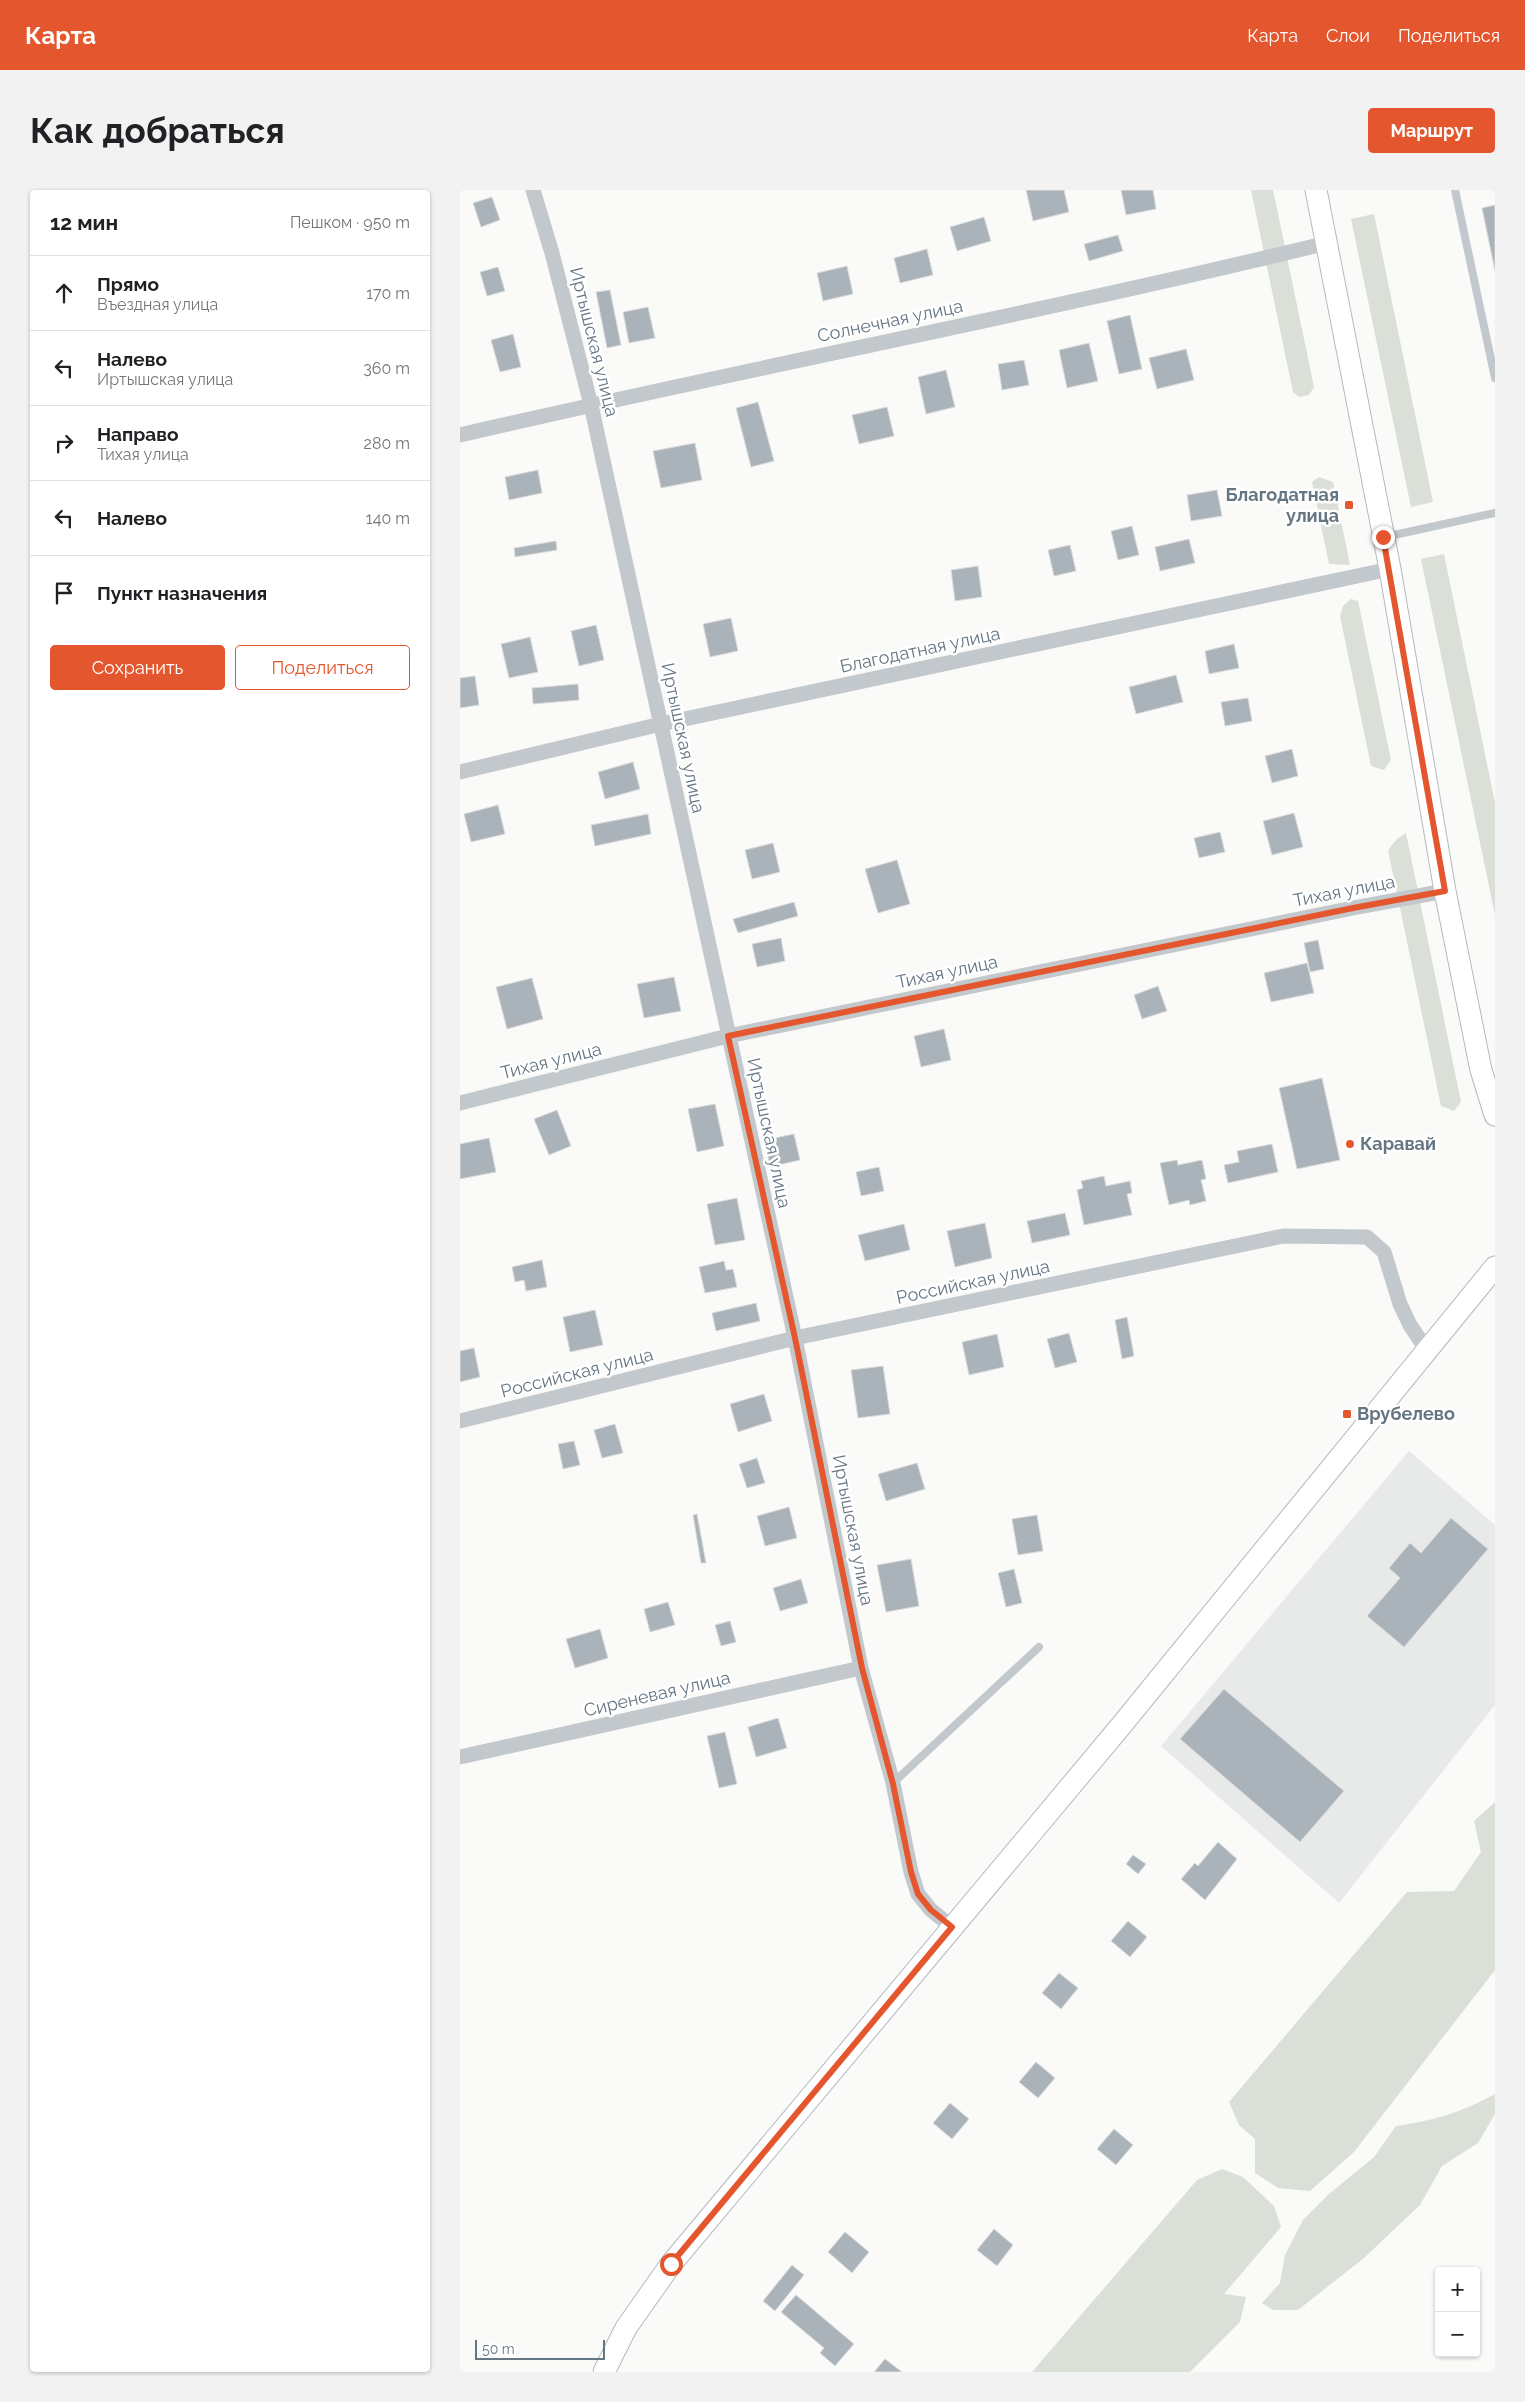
<!DOCTYPE html>
<html lang="ru">
<meta charset="utf-8">
<style>
body{margin:0;font-family:Raleway,sans-serif;background:#f2f2f2;color:#202124}
.controls{position:absolute;right:15px;bottom:15px;display:grid;overflow:hidden;border-radius:5px;box-shadow:0 1px 4px #0004}
.controls button{width:45px;height:45px;display:grid;place-items:center;padding:0;border:0;border-bottom:1px solid #e0e0e0;background:#fff;color:#202124;font:25px sans-serif}
.scale{position:absolute;left:15px;bottom:12px;width:130px;box-sizing:border-box;padding-left:5px;border:2px solid #657683;border-top:0;font-size:14px;line-height:18px;white-space:nowrap;color:#657683;-webkit-text-stroke:4px #fff;paint-order:stroke}
.stop{position:absolute;width:15px;height:15px;margin:-11px;border:4px solid #e4572e;border-radius:50%;background:#fff}
.stop.end{background:#e4572e;border-color:#fff;box-shadow:0 1px 5px #0008}
.list{margin:0;padding:0;list-style:none}
h2{display:flex;justify-content:space-between;align-items:center;height:65px;margin:0;padding:0 20px;font-size:21px}
h2 small{font-size:16px;font-weight:400;color:#757577}
.list li{display:grid;grid-template-columns:32px 1fr auto;gap:15px;align-items:center;box-sizing:border-box;height:75px;padding:0 20px;border-top:1px solid #e0e0e0}
.list b{display:block;font-size:19px;white-space:nowrap}
.list p{margin:0;font-size:16px;white-space:nowrap;color:#757577}
.list em{font-size:16px;font-style:normal;color:#757577}
.actions{display:flex;gap:10px;padding:15px 20px}
.actions a{flex:1;padding:11px 0;border:1px solid #e4572e;border-radius:5px;text-align:center;font-size:18px;color:#e4572e}
.actions .main{background:#e4572e;color:#fff}
.icon{flex:none;width:28px;height:28px;fill:none;stroke:currentColor;stroke-width:2;stroke-linecap:round;stroke-linejoin:round}
.map{position:relative;flex:none;width:1035px;height:2182px;overflow:hidden;border-radius:5px}
header{display:flex;align-items:center;gap:30px;box-sizing:border-box;height:70px;padding:0 25px;background:#e4572e;color:#fff}
header strong{font-size:24px}
nav{display:flex;gap:28px;margin-inline-start:auto;font-size:18px}
.intro{display:flex;align-items:center;justify-content:space-between;box-sizing:border-box;height:120px;padding:0 30px}
h1{margin:0;font-size:35px}
.button{padding:12px 22px;border-radius:5px;background:#e4572e;color:#fff;font-size:18px;font-weight:700}
main{display:flex;gap:30px;padding:0 30px}
aside{flex:1;background:#fff;border-radius:5px;box-shadow:0 1px 4px #0004}
.map>svg:first-child{display:block}
</style>
<header>
<strong>Карта</strong>
<nav><a>Карта</a><a>Слои</a><a>Поделиться</a></nav>
</header>
<div class="intro"><h1>Как добраться</h1><a class="button">Маршрут</a></div>
<main>
<aside>
<h2>12 мин<small>Пешком · 950 m</small></h2>
<ul class="list">
<li><svg class="icon" aria-label="ahead" viewBox="0 0 24 24"><path d="M12 20V5M6 11l6-6 6 6"/></svg><div><b>Прямо</b><p>Въездная улица</p></div><em>170 m</em></li>
<li><svg class="icon" aria-label="left" viewBox="0 0 24 24"><path d="M17 20v-9H6M10 6l-5 5 5 5"/></svg><div><b>Налево</b><p>Иртышская улица</p></div><em>360 m</em></li>
<li><svg class="icon" aria-label="right" viewBox="0 0 24 24"><path d="M7 20v-9h11M14 6l5 5-5 5"/></svg><div><b>Направо</b><p>Тихая улица</p></div><em>280 m</em></li>
<li><svg class="icon" aria-label="left" viewBox="0 0 24 24"><path d="M17 20v-9H6M10 6l-5 5 5 5"/></svg><div><b>Налево</b></div><em>140 m</em></li>
<li><svg class="icon" aria-label="arrive" viewBox="0 0 24 24"><path d="M6 21V4h12l-3 4 3 4H6"/></svg><div><b>Пункт назначения</b></div></li>
</ul>
<div class="actions"><a class="main">Сохранить</a><a>Поделиться</a></div>
</aside>
<div class="map">
<svg width="1035" height="2182" viewBox="0 0 1035 2182">
<rect width="100%" height="100%" fill="#fafaf8"/>
<path fill="#e8e9e9" d="M949,1261L1035,1335V1515L879,1713L701,1556Z"/>
<path fill="#dadfd7" d="M791,0H813L854,197L849,205L839,207L833,202Z
M914,24L973,312L951,317L891,29Z
M859,287L873,292L890,375L869,374L852,292Z
M984,364L1035,613V725L961,369Z
M891,409L898,411L931,570L924,580L911,576L880,426L883,416Z
M946,643L1001,912L994,921L981,916L928,660L937,649Z
M1035,1612V1780L894,1962L850,2001L818,1998L795,1983V1949L779,1935L769,1912L947,1702L994,1701L1021,1662L1014,1631Z
M1035,1904V1924L1018,1953L982,1976L960,2015L904,2068L838,2120H813L802,2113L820,2093L825,2065L843,2030L869,2004L914,1967L936,1936C972,1931 1003,1922 1035,1904Z
M762,1979L783,1987L814,2016L821,2037L764,2104L786,2107L780,2132L730,2182H572L737,1990Z"/>
<path fill="#aab3b9" stroke="#dcdcda" d="M566,0H604L609,22L573,31Z
M661,0H693L696,19L666,25Z
M32,7L40,30L21,37L13,13Z
M1035,15V81L1022,18Z
M524,27L531,51L497,61L490,37Z
M658,45L663,61L629,71L624,54Z
M467,59L473,85L440,93L434,68Z
M387,76L393,104L363,111L357,83Z
M38,77L45,101L27,106L20,82Z
M150,100L161,155L147,158L136,102Z
M188,117L195,148L169,153L163,122Z
M670,125L682,179L659,184L647,131Z
M53,144L61,177L40,182L31,150Z
M629,153L638,191L607,198L599,160Z
M726,159L734,190L697,199L689,168Z
M564,170L569,195L542,200L538,174Z
M486,180L495,217L466,224L458,187Z
M298,212L314,271L291,277L276,218Z
M427,217L434,246L399,254L392,225Z
M235,253L242,290L201,298L193,261Z
M78,280L82,303L49,310L45,287Z
M757,300L762,326L731,331L727,305Z
M672,336L679,365L658,370L651,341Z
M729,349L735,373L700,381L695,357Z
M96,351L97,360L55,367L54,358Z
M610,355L616,381L594,386L588,360Z
M518,376L522,407L495,411L491,380Z
M271,428L278,461L250,467L243,434Z
M136,435L144,470L119,476L111,441Z
M70,447L78,482L49,488L41,454Z
M774,454L779,478L749,484L745,461Z
M716,485L723,512L676,524L669,497Z
M15,486L19,515L0,518V488Z
M118,494L119,510L73,514L72,498Z
M788,508L792,531L765,536L761,512Z
M832,559L838,586L812,593L805,566Z
M173,572L180,599L145,609L138,582Z
M38,615L45,644L11,652L4,624Z
M834,623L843,657L812,665L803,631Z
M188,624L191,644L135,656L131,635Z
M760,642L765,662L739,668L734,648Z
M313,653L320,682L292,689L285,660Z
M437,670L450,714L418,723L405,679Z
M334,712L338,726L278,743L273,729Z
M321,748L325,771L297,777L292,754Z
M858,750L864,779L850,782L844,753Z
M847,773L854,803L811,812L804,783Z
M214,787L221,821L184,828L177,794Z
M72,788L83,829L47,839L36,797Z
M698,796L707,821L682,829L674,805Z
M484,839L491,870L461,877L454,846Z
M862,888L880,970L837,979L819,898Z
M255,914L264,956L237,962L228,919Z
M97,920L111,956L89,965L74,929Z
M334,944L340,970L310,977L305,950Z
M29,948L36,982L0,989V954Z
M812,954L818,982L768,993L764,975L779,972L777,961Z
M717,970L718,975L742,970L746,989L741,990L746,1011L730,1015L729,1010L709,1015L700,973Z
M419,977L424,1001L401,1006L396,982Z
M644,986L646,996L670,991L672,1003L667,1004L672,1025L624,1035L617,1000L623,998L621,991Z
M277,1008L285,1050L255,1055L247,1014Z
M605,1023L610,1045L572,1053L567,1031Z
M525,1033L532,1068L495,1077L487,1041Z
M444,1034L450,1060L405,1071L398,1045Z
M82,1070L87,1097L66,1101L64,1090L55,1092L52,1077Z
M264,1071L266,1080L273,1079L277,1097L245,1103L239,1077Z
M296,1113L300,1131L256,1141L252,1123Z
M135,1120L143,1155L110,1162L103,1127Z
M667,1127L674,1166L662,1169L655,1130Z
M609,1143L617,1172L595,1178L587,1149Z
M537,1144L544,1177L509,1185L502,1152Z
M14,1158L20,1187L0,1192V1161Z
M423,1176L430,1224L398,1228L391,1180Z
M304,1204L312,1231L278,1242L270,1214Z
M155,1234L163,1263L142,1268L134,1240Z
M114,1251L120,1275L103,1279L98,1254Z
M297,1268L305,1293L287,1298L279,1274Z
M457,1273L465,1299L426,1311L418,1284Z
M329,1317L337,1348L305,1356L297,1326Z
M237,1324L246,1373H241L233,1325Z
M577,1325L583,1361L558,1365L552,1329Z
M991,1328L1028,1359L944,1457L907,1426L940,1388L929,1378L950,1353L961,1363Z
M451,1369L459,1416L426,1422L417,1375Z
M554,1379L562,1413L546,1417L538,1383Z
M341,1389L348,1413L320,1421L313,1398Z
M208,1412L215,1435L190,1442L184,1419Z
M270,1431L276,1452L261,1456L255,1435Z
M140,1439L148,1468L115,1478L106,1449Z
M764,1499L884,1601L840,1652L720,1549Z
M318,1528L327,1558L296,1567L288,1537Z
M265,1542L277,1594L259,1598L247,1546Z
M758,1652L777,1669L745,1710L721,1689L735,1673L738,1676Z
M673,1665L686,1674L678,1684L666,1674Z
M668,1731L687,1747L670,1767L651,1751Z
M599,1783L618,1798L601,1819L582,1803Z
M576,1872L595,1888L578,1908L559,1892Z
M490,1913L509,1929L492,1949L473,1933Z
M654,1939L673,1955L656,1975L637,1959Z
M534,2039L553,2055L537,2076L517,2060Z
M385,2042L409,2062L392,2083L368,2062Z
M332,2075L344,2085L315,2121L303,2111Z
M336,2105L394,2154L375,2176L360,2163L364,2158L321,2122Z
M425,2169L442,2182H414Z"/>
<g fill="none" stroke-linecap="round" stroke-linejoin="round">
<g stroke="#b3babf" stroke-width="23">
<path id="secondary" d="M856,0L930,379L985,701L1021,880L1035,925
M144,2182L166,2138L211,2074L660,1537L1035,1077"/>
</g>
<path stroke="#c3c8cc" stroke-width="8" d="M995,0L1035,188
M925,347L1035,323
M433,1593L579,1457"/>
<path stroke="#c3c8cc" stroke-width="15" d="M73,0L92,63L131,215L335,1148L401,1478L433,1593L451,1682L458,1704L471,1720L492,1737
M0,245C288,178 580,123 867,53
M0,582L201,534L930,379
M0,913L268,846L893,718L985,701
M0,1231L335,1148L823,1046L907,1047L924,1062L940,1114L950,1135L968,1162
M0,1567L401,1478"/>
<use href="#secondary" stroke="#fff" stroke-width="21"/>
</g>
<g fill="none" stroke-linecap="round" stroke-linejoin="round">
<path stroke="#e4572e" stroke-width="6" d="M211,2074L492,1737L471,1720L458,1704L451,1682L433,1594L402,1478L335,1148L268,846L893,718L985,701L923,347"/>
</g>
<g fill="#e4572e" stroke="#fff" stroke-width="2">
<rect x="884" y="310" width="10" height="10" rx="2.5"/>
<circle cx="890" cy="954" r="5"/>
<rect x="882" y="1219" width="10" height="10" rx="2.5"/>
</g>
<g text-anchor="middle" stroke-width="5" stroke-linejoin="round" paint-order="stroke">
<g font-size="18" fill="#657683" stroke="#fff">
<text transform="translate(430 131) rotate(-12)" y="6">Солнечная улица</text>
<text transform="translate(134 152) rotate(76)" y="6">Иртышская улица</text>
<text transform="translate(460 460) rotate(-12)" y="6">Благодатная улица</text>
<text transform="translate(223 548) rotate(78)" y="6">Иртышская улица</text>
<text transform="translate(884 701) rotate(-11)" y="6">Тихая улица</text>
<text transform="translate(487 782) rotate(-12)" y="6">Тихая улица</text>
<text transform="translate(91 871) rotate(-14)" y="6">Тихая улица</text>
<text transform="translate(309 943) rotate(78)" y="6">Иртышская улица</text>
<text transform="translate(513 1092) rotate(-12)" y="6">Российская улица</text>
<text transform="translate(117 1183) rotate(-14)" y="6">Российская улица</text>
<text transform="translate(393 1340) rotate(79)" y="6">Иртышская улица</text>
<text transform="translate(197 1504) rotate(-13)" y="6">Сиреневая улица</text>
</g>
<g font-size="18" font-weight="bold" fill="#657683" stroke="#fff" text-anchor="start">
<text x="879" y="311" text-anchor="end">Благодатная<tspan x="879" dy="21">улица</tspan></text>
<text x="900" y="960">Каравай</text>
<text x="897" y="1230">Врубелево</text>
</g>
</g>
</svg>
<div class="controls">
<button>+</button>
<button>−</button>
</div>
<div class="scale">50 m</div>
<div class="stop" style="left:211px;top:2074px"></div>
<div class="stop end" style="left:923px;top:347px"></div>
</div>
</main>
